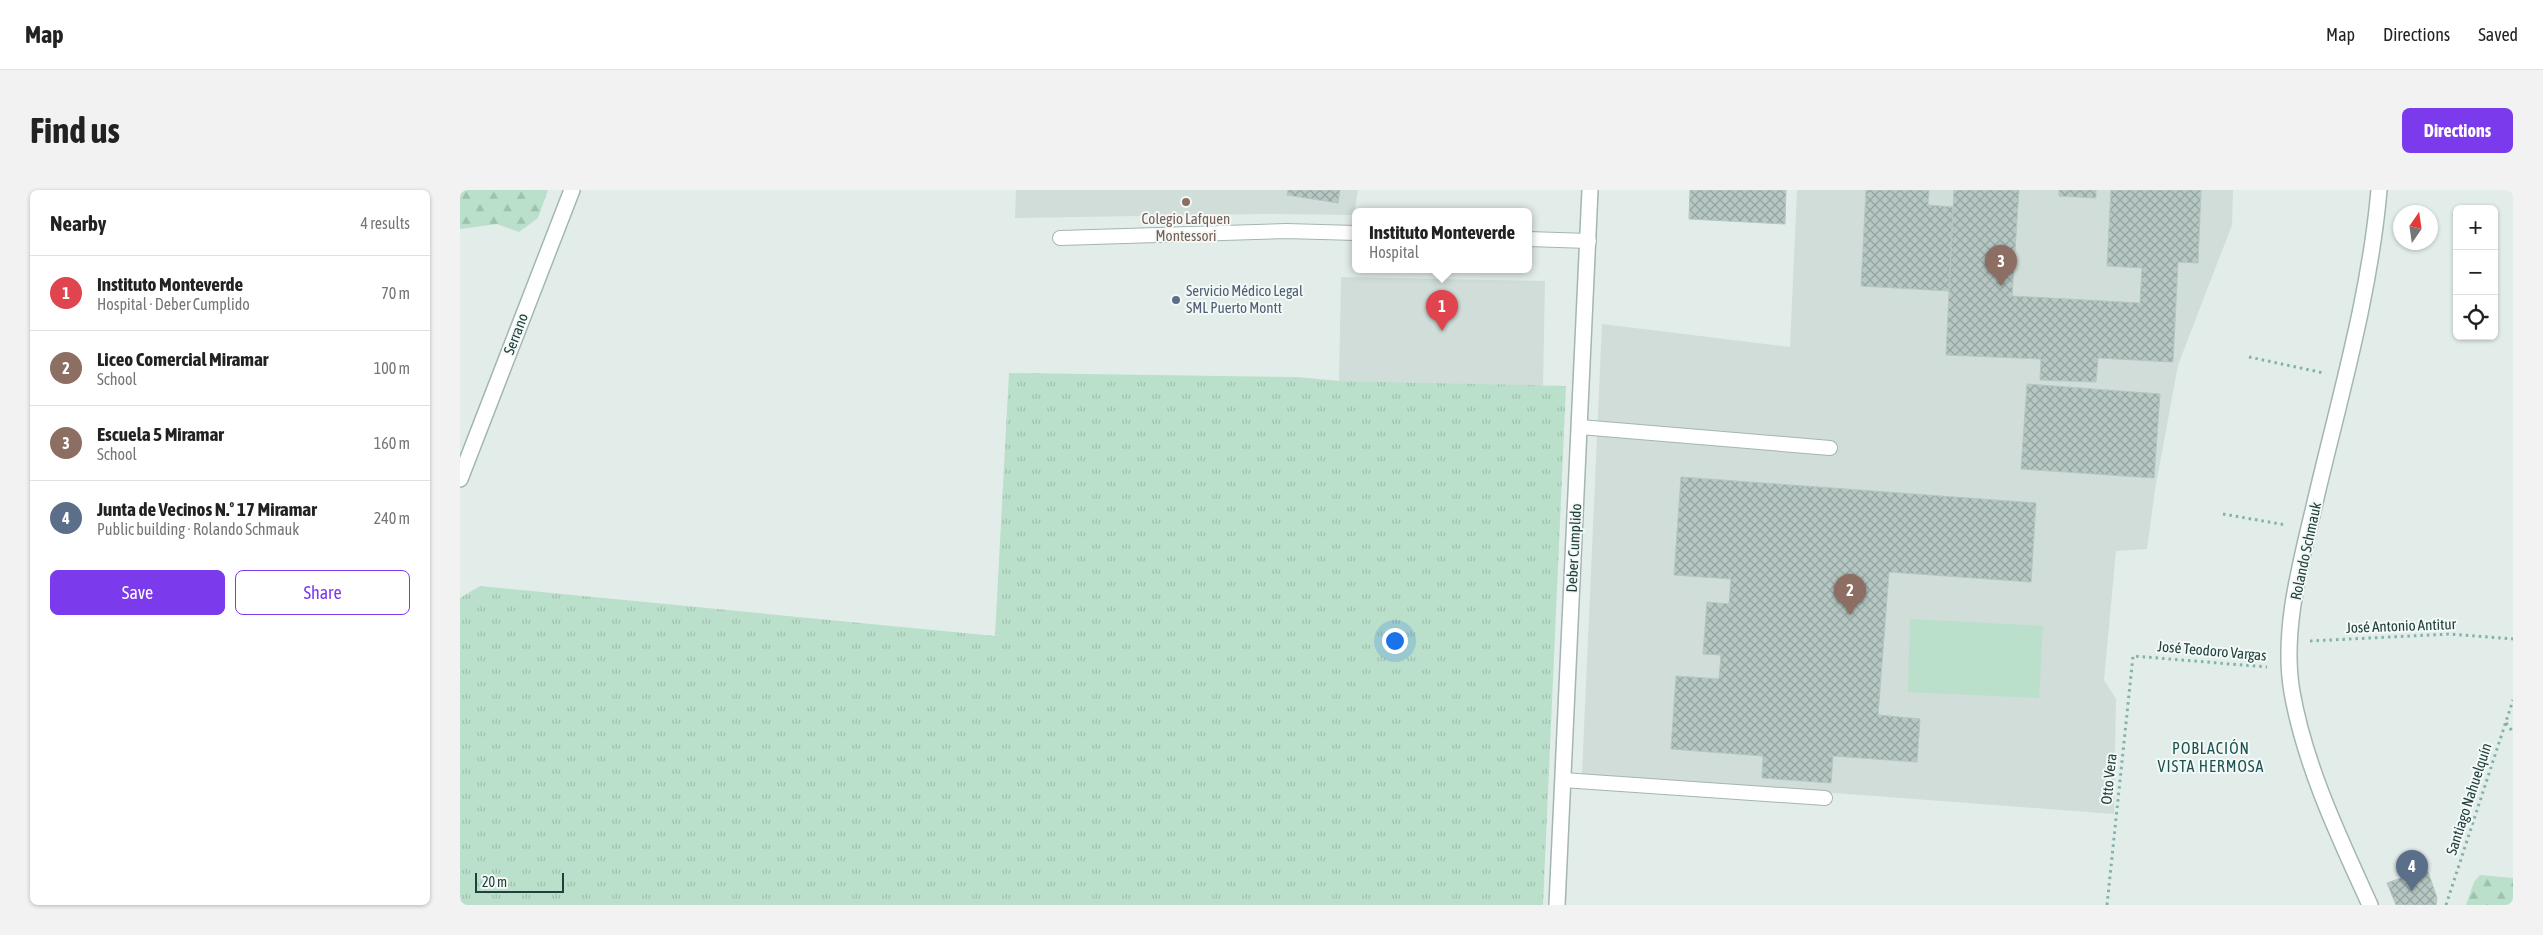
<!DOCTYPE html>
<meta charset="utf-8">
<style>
body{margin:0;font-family:"Asap Condensed",sans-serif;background:#f2f2f2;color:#222}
.controls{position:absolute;right:15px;top:15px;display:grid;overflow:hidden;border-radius:8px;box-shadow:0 1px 4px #0004}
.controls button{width:45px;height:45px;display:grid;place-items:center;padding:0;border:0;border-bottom:1px solid #e0e0e0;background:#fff;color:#222;font:25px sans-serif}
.compass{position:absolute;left:1933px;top:15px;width:45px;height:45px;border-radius:50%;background:#fff;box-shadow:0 1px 4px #0004;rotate:13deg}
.scale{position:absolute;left:15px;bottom:12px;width:89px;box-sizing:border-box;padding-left:5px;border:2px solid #213f3c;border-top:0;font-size:14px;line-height:18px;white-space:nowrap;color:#213f3c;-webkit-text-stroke:4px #f3f9f7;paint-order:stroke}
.you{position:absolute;left:934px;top:450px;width:18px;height:18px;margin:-12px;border:4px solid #fff;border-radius:50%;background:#1a73e8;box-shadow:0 0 0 8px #1a73e833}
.badge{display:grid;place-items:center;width:32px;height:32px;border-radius:50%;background:#7c3aed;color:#fff;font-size:16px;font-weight:700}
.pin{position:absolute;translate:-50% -41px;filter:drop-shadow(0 1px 2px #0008)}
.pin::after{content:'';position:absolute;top:26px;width:18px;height:15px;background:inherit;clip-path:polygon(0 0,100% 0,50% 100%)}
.popup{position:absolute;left:892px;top:18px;width:180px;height:65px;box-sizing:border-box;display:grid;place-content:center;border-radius:8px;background:#fff;filter:drop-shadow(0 1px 4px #0005);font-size:16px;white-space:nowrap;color:#767676}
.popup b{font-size:19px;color:#222}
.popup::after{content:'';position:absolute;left:50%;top:100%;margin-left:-10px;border:10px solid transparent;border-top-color:#fff}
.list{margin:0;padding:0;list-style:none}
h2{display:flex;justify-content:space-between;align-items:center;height:65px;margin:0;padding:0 20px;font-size:21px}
h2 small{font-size:16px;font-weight:400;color:#767676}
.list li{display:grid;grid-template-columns:32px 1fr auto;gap:15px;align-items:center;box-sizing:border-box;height:75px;padding:0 20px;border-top:1px solid #e0e0e0}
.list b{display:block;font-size:19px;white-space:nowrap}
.list p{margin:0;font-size:16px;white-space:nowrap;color:#767676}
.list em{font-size:16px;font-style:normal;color:#767676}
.actions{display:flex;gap:10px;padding:15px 20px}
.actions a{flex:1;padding:11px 0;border:1px solid #7c3aed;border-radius:8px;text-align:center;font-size:18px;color:#7c3aed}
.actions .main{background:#7c3aed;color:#fff}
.icon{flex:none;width:28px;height:28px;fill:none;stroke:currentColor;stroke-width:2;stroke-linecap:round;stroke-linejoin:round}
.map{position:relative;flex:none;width:2053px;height:715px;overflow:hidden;border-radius:8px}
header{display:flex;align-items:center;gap:30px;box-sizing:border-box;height:70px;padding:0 25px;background:#fff;border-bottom:1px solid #e0e0e0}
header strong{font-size:24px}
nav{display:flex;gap:28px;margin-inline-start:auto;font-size:18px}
.intro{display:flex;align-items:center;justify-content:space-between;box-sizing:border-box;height:120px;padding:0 30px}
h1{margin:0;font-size:35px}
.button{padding:12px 22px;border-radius:8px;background:#7c3aed;color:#fff;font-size:18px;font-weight:700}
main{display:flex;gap:30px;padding:0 30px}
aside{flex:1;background:#fff;border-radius:8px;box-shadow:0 1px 4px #0004}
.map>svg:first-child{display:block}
</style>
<header>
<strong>Map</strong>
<nav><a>Map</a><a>Directions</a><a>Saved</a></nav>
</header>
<div class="intro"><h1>Find us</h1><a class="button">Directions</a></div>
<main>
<aside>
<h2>Nearby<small>4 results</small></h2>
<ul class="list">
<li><span class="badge" style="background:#e0444e">1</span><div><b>Instituto Monteverde</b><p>Hospital · Deber Cumplido</p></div><em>70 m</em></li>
<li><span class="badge" style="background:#8d6e63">2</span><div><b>Liceo Comercial Miramar</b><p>School</p></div><em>100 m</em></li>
<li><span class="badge" style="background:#8d6e63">3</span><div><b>Escuela 5 Miramar</b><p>School</p></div><em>160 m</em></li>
<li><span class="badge" style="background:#5c6f8a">4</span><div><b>Junta de Vecinos N.º 17 Miramar</b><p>Public building · Rolando Schmauk</p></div><em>240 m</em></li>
</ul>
<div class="actions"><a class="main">Save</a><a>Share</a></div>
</aside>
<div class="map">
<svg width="2053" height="715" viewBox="0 0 2053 715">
<defs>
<pattern id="grass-tufts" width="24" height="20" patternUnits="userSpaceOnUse" patternTransform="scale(1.25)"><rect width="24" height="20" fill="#badfca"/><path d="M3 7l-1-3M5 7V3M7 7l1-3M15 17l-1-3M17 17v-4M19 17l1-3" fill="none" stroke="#a0c0ae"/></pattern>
<pattern id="forest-firs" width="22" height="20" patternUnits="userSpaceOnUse" patternTransform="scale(1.25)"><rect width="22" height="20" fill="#badfca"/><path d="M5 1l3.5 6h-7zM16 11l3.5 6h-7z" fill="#a0c0ae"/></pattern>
<pattern id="building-cross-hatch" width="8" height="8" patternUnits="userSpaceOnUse" patternTransform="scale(1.25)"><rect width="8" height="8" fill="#b7c8c4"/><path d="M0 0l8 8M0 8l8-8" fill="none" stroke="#94a4a0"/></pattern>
</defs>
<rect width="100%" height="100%" fill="#e2edea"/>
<path fill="#d0ddd9" d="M556,0H898L894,25L806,24L555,28Z
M1337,0H1773L1772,35L1718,175L1695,300L1687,359L1656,361L1644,490L1656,509L1654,624L1122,584L1142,134L1330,157Z
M881,87L1085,91L1083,196L879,191Z"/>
<path fill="url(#grass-tufts)" d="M549,183L837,187L879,191L1106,196L1083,715H0V408L20,396L535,446Z"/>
<path fill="url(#forest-firs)" d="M0,0H88L78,28L59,42L37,34L0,39Z
M2020,685L2053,688V715H2006L2014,692Z"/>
<path fill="#badfca" d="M1450,429L1583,436L1579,508L1448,502Z"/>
<path fill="url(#building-cross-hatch)" stroke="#b4c7c2" d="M828,0H880L878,13L827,5Z
M1230,0H1326L1325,34L1229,29Z
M1406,0H1469L1468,15L1493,17L1489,101L1401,96Z
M1494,0H1559L1552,106L1680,113L1682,78L1647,76L1651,0H1741L1738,73L1718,72L1713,172L1638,168L1636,192L1580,190L1581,169L1486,165Z
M1599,0H1636V8L1599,6Z
M1567,194L1700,204L1694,288L1561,279Z
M1221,287L1576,313L1571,392L1429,382L1418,525L1460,529L1457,572L1373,566L1371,593L1302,588L1303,566L1211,559L1216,486L1259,489L1261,465L1243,464L1247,412L1269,414L1271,389L1214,385Z
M1967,679L1977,708L1976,715H1936L1927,693Z"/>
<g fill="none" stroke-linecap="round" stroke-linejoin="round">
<g stroke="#a4b5b2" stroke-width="16">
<path id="service" d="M600,48L826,41L896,43
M1068,49L1129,51
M1120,237L1370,258
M1103,590L1365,608"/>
</g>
<g stroke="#a4b5b2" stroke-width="18">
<path id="minor" d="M0,289L112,0
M1097,715L1130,0
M1910,715C1879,647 1845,576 1832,502C1821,439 1842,369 1856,308C1880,206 1910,104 1919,0"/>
</g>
<path stroke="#81b2ab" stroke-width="3" stroke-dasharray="2.5 4" stroke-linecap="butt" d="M1789,167L1864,183
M1763,324L1826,335
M1850,451L1990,444L2053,449
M2046,533L2053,542
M1647,715L1673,466L1807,477
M1986,715L2053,510"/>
<use href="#service" stroke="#fff" stroke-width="14"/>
<use href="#minor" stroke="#fff" stroke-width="15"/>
</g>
<circle fill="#8d6e63" stroke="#f3f9f7" stroke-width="2" cx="726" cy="12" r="5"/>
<circle fill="#5c6f8a" stroke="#f3f9f7" stroke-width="2" cx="716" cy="110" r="5"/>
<g text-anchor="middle" stroke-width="4" stroke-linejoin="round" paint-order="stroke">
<g font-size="15" fill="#785e54" stroke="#f3f9f7">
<text x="726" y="34">Colegio Lafquen<tspan x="726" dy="17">Montessori</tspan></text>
</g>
<g font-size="15" fill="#4e5e75" stroke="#f3f9f7" text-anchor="start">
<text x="726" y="106">Servicio Médico Legal<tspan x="726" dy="17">SML Puerto Montt</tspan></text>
</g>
<g font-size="15" fill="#213f3c" stroke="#f3f9f7">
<text transform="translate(56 144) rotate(-69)" y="5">Serrano</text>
<text transform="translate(1114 358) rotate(-87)" y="5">Deber Cumplido</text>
<text transform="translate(1846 361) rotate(-78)" y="5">Rolando Schmauk</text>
<text transform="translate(1941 436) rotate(-2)" y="5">José Antonio Antitur</text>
<text transform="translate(1752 461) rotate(5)" y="5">José Teodoro Vargas</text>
<text transform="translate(1649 589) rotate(-84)" y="5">Otto Vera</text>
<text transform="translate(2009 609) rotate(-72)" y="5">Santiago Nahuelquín</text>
</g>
<g font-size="16" letter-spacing="1" fill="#1c524f" stroke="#f3f9f7">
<text x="1751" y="564">POBLACIÓN<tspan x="1751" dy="18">VISTA HERMOSA</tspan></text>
</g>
</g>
</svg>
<div class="controls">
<button>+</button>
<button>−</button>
<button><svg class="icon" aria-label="locate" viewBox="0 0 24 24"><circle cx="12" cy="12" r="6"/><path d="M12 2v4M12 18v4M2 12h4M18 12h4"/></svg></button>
</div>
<svg class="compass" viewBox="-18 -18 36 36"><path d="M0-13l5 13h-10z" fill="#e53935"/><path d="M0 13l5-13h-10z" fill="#767676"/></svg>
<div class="scale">20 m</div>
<div class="you"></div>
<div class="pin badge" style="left:982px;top:141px;background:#e0444e">1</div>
<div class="popup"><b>Instituto Monteverde</b>Hospital</div>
<div class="pin badge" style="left:1390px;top:425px;background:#8d6e63">2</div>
<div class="pin badge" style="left:1541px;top:96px;background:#8d6e63">3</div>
<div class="pin badge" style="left:1952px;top:701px;background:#5c6f8a">4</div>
</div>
</main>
